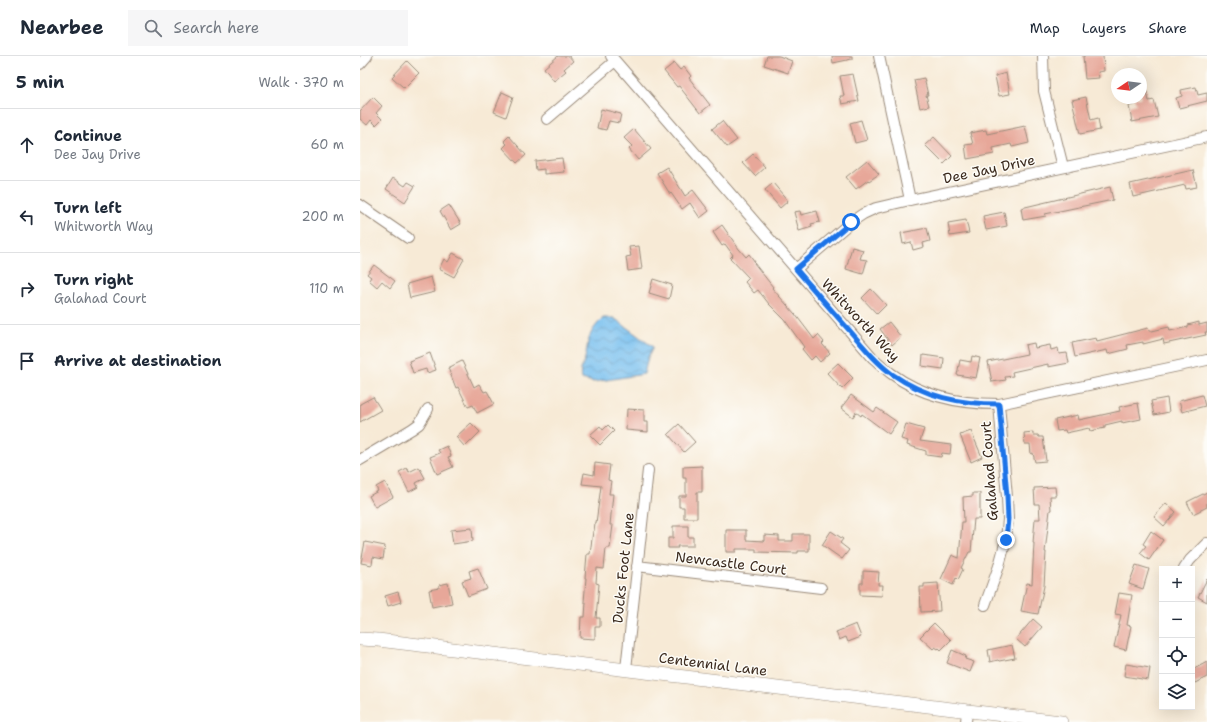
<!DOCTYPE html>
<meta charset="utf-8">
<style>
body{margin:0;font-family:"Shantell Sans",sans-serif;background:#f6f6f7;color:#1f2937}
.controls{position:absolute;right:12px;bottom:12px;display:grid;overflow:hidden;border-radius:0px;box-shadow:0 4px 16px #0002}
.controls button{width:36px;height:36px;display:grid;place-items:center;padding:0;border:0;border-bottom:1px solid #e0e1e3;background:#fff;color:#1f2937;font:20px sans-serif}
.compass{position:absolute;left:751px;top:12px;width:36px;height:36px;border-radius:50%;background:#fff;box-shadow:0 4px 16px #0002;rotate:257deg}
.stop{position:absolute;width:12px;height:12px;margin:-9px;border:3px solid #1a73e8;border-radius:50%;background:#fff}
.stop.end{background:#1a73e8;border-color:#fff;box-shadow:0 1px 4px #0008}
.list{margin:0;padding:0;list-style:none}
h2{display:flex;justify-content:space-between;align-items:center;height:52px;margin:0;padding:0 16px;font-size:17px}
h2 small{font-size:13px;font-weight:400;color:#747a83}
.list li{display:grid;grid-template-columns:26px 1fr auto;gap:12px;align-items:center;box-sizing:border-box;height:72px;padding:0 16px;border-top:1px solid #e0e1e3}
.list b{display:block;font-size:15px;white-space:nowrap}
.list p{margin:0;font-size:13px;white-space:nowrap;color:#747a83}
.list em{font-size:13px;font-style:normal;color:#747a83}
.icon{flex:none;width:22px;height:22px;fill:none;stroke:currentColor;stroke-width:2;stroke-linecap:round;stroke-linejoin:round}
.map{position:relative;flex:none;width:847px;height:666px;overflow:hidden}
header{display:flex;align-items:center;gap:24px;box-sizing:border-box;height:56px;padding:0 20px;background:#fff;border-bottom:1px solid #e0e1e3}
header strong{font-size:19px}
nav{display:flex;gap:22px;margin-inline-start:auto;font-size:14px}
.search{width:280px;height:36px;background:#f6f6f7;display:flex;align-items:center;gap:10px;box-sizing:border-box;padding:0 14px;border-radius:0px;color:#747a83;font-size:15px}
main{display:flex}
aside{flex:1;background:#fff}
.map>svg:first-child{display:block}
</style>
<header>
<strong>Nearbee</strong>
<div class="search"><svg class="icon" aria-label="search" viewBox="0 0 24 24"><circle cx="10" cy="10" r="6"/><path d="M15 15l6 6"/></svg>Search here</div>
<nav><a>Map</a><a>Layers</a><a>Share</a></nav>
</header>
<main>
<aside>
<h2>5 min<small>Walk · 370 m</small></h2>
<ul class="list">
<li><svg class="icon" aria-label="ahead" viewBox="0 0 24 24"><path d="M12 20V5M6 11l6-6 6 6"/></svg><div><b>Continue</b><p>Dee Jay Drive</p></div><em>60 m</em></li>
<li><svg class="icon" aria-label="left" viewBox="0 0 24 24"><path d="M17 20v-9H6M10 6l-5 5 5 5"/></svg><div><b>Turn left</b><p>Whitworth Way</p></div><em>200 m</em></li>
<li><svg class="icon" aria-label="right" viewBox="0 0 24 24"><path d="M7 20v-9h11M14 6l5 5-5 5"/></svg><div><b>Turn right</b><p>Galahad Court</p></div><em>110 m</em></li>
<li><svg class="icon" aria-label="arrive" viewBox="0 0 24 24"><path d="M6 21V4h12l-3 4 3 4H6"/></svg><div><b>Arrive at destination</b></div></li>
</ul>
</aside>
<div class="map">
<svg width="847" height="666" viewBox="0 0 847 666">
<defs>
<pattern id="water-waves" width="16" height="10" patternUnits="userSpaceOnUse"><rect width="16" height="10" fill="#77bfef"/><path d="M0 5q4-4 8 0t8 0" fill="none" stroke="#639bc1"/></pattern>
</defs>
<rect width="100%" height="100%" fill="#fdfcf7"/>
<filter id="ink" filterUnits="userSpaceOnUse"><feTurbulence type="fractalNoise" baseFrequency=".025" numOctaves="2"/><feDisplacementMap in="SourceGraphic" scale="8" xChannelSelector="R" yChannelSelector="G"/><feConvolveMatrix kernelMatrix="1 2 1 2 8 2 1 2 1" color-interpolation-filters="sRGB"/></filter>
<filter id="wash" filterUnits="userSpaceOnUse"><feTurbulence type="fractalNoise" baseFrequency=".012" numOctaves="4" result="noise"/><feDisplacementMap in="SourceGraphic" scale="16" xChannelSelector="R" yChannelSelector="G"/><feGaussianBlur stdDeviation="0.9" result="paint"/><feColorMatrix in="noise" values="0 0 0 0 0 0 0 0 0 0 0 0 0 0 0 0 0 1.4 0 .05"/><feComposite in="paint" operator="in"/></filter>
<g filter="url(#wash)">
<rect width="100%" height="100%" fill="#f7ead6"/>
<path fill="url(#water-waves)" stroke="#597486" d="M243,262H254L293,291L288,301L284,318L234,326L221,323C219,313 223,311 225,302C229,282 228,277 243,262Z"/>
<g id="blocks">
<path fill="#e7a799" d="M198,0H209L213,5L204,13L206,15L194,25L184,12Z
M407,0H419L432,5L428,17L404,9Z
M472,0H492V3L473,7Z
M723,0H743L744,15L738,16L739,22L725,23Z
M47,5L59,17L44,32L32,21Z
M314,7L320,14L324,11L331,20L329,22L350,49L340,57L319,30L317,31L304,15Z
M646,17L650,38L639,40L635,20Z
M493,18L499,45L482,48L480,40H484L480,20Z
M564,22L568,39H566L569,50L560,52L554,24Z
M781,24H784L789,45L794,44L798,61L772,66L769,50L776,48L774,42H781Z
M836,31L838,39L847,37V45L819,52L816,42L822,40L821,34Z
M142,36L153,41L146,61L134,56Z
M13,41L22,50L16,57L22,63L16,69L11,64L7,69L0,63V55Z
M726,41L731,64L738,62L740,74L720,78L712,44Z
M241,53L261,58L259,67L249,65L246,74L237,72Z
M501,64L507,84L495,87L490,67Z
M362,65L377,84L367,91L352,73Z
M665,70L669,87L652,91L651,88L633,92L634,98L607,103L605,89L613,88L610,77L626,74L627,78Z
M274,73L291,93L278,104L269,93L272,90L264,82Z
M149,80L166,99L157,107L143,92L147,88L144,85Z
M574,81L592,100L584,108L565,89Z
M393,98L405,111L395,120L383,107Z
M202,102L204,116L184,118V113L176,114L175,105Z
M507,104L519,118L509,125L508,124L496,133L486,121Z
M307,111L325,140L333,134L349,155L340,162L330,147L322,153L311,137L310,138L297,117Z
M833,114L837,131L826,133L825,129L773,141L770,128Z
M33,122L45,130L48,126L55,130L45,146L26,133Z
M413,127L428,145L420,152L405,134Z
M750,131L753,144L685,158L686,160L663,164L661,152Z
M89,149L101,168L91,174L80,155Z
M440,155L441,159L457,155L460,166L451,168L452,171L439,175L434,156Z
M644,156L647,170L626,174L623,160Z
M606,164L609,177L590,180L588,167Z
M362,169L379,193L386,201L389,198L395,206L394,207L413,231L412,232L435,258L454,283L458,279L464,286L462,288L470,297L460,306L455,300L451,304L442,293L444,291L424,263L409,248L398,234L394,237L385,226L389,222L370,202L373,199L365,188L362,190L353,176Z
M567,172L570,185L563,187L564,191L553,194L551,186L543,188L541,177Z
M279,190L282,213L268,215L266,201L271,200L269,191Z
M492,191L503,194L500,203L507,204L503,218L486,213Z
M93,197L104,203L94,221L79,213L84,203L88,206Z
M14,209L35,225L30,232L22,225L17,231L9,224L11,221L7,218Z
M71,221L75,236L50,242L47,228Z
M293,223L312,229L309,243L289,237Z
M511,233L526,249L517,258L502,242Z
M529,266L541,281L532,289L520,273Z
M839,266V269L847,267V276H845L846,279L804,288L803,283L783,288V286L767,289L768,293L748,298L747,294L715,301L712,287L736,282L737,285L788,272L789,275H792L809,271L810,275L828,271V269Z
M674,287L675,292L690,289L691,294L698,292L699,298L707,297L709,307L688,311V308L652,316L653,320L645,321L646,324L632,326L628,306L667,298L665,289Z
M70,297L76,314L67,317L66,313L53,317L49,305Z
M563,299L584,302L583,313L562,310Z
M612,300L620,302L616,322L597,319L600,304L611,306Z
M102,305L114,331L119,328L124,336L127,335L134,348L117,357L113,349L108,351L98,331L96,332L88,312Z
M478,307L493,322L482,333L467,317Z
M491,339L514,356L517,352L537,366L529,378L502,358L501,360L496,356L493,361L481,352Z
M842,339L845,350L822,356L819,345Z
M13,341L21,354L0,366V348Z
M807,342L809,356L794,359L791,345Z
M778,347L781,363L762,367V365L745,369V372L730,375L729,372L706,377L705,374L697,375L695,364L718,359L719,364L760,355L759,351Z
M267,353L284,354V366H288V376L266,374Z
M111,367L120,376L105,391L96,381Z
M319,368L335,386L324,396L308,378Z
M546,368L564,373L560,385L591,389L590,398L582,397L581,401L566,399V395L547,389L548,385L541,383Z
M248,369L254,375L240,389L230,379L240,370L243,374Z
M611,375L622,401L611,406L600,379Z
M673,376V379H678L679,381H683L686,405L675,406L673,397L671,398L670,388H665L664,377Z
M87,390L91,400L88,401L93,411L77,418L70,401L80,397L78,394Z
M235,407L250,409L248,424L251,425L249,438H253L250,469H253L250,492H246L244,513L237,512L236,527L239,528L236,562H240V571H235V583L220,582L221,561H225L226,546H224L226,522H225L227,498H230L233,475H234L235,467H236L241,430L222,428L224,417L234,419Z
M342,410V436H337V462H324V451H319V440H326V422H323V411Z
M59,411L65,422L56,427L58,431L49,436L39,416L47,412L49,416Z
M25,426L33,441L15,451L9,440L18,435L16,431Z
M695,431L696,440H690L691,454H690L685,496H686L684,530L678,558L661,555L667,527L672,528L674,487H673L675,463H680L679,448H675L674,432Z
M847,436V451L833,458L827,446Z
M613,437H620V463H614L611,496H609L601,512L603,513L598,524L596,522L593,529L581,523L592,499L599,502L602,466H604L603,441L613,440Z
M806,447L816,456L804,470L794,461Z
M313,470H328V481H333V490H317L318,492H308V482H313Z
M112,472L113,485L93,488L91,474Z
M366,474H386V484L404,485V479L419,480V485H433V478H449V495H438V497L396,496V493H376V496H366Z
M471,475L483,483L480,487L489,494L482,503L462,489Z
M791,475L803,484L789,504L780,497L786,490L783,488Z
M5,486L25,490L23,503L13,501L12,509L1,507Z
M776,509L789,513L783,533L769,528Z
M118,512L127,533L108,540L102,525L111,522L109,515Z
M503,515L519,516L518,529H523L522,540L500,539V527H503Z
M847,523V546L838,541Z
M88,527L92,547L72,551L69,534L79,532V529Z
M578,527L580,555L561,556L560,531H564V528Z
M38,536L41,546L28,550L25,540Z
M759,537L772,539L767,569L771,570L766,594L754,591L761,559L755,558Z
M673,563L682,571L665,591L656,583Z
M574,567L591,584L581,594L579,592L578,593L575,591L573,593L560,581Z
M496,568L501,581L488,586L486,581L479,584L476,576Z
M652,589L655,602L639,605L638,604L630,606L628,594Z
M592,594L606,600L605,603L614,606L610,616L587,607Z
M847,606V621L835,627L832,621V614Z
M766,608L790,612L788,624L764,620Z"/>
</g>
</g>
<g filter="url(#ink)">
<use href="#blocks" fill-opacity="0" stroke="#998a7a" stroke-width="1"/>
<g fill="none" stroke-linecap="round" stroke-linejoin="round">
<g stroke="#998a7a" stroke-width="12">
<path id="street" d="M251,0L513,302C519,307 525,313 532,318C563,341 601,348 639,348L847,304
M519,0L550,144
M683,0L684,35L703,111
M0,8L7,0
M187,63L255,5
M0,149L48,182
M436,213L491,166L503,158L516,152L550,144L847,81
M0,404L52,373L59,368L68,353
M277,510L461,532
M824,513L830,504L847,487
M625,549L639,510L646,484L648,463L647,441L639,348
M266,613L288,414
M606,666L607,655"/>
</g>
<g stroke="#998a7a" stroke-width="14">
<path id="secondary" d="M0,583L18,584L701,666"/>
</g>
<use href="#street" stroke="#fff" stroke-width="10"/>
<use href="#secondary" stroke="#fff" stroke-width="13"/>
</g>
</g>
<g fill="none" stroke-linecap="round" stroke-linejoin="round" filter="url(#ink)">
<path stroke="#1a73e8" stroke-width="5" d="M491,166L436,213C454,234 472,255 490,275C503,290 516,307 532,318C565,341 600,348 639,348L647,440L648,463L646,484"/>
</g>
<g text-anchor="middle" stroke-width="3" stroke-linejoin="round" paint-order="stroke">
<g font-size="14" fill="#3b2a1e" stroke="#fdfcf7">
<text transform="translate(629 113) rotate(-12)" y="5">Dee Jay Drive</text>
<text transform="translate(501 264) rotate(47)" y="5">Whitworth Way</text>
<text transform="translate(629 415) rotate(-94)" y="5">Galahad Court</text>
<text transform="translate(371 507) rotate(7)" y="5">Newcastle Court</text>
<text transform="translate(263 512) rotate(-84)" y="5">Ducks Foot Lane</text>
<text transform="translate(353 608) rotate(7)" y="5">Centennial Lane</text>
</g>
</g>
</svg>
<div class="controls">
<button>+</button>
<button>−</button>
<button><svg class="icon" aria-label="locate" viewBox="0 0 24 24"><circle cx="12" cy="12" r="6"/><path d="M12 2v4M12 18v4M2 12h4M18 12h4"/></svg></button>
<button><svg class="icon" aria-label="layers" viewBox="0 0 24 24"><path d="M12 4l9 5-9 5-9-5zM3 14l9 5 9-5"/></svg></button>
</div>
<svg class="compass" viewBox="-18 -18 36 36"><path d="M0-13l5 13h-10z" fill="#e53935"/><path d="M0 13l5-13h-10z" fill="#747a83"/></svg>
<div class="stop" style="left:491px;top:166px"></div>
<div class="stop end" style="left:646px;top:484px"></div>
</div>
</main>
